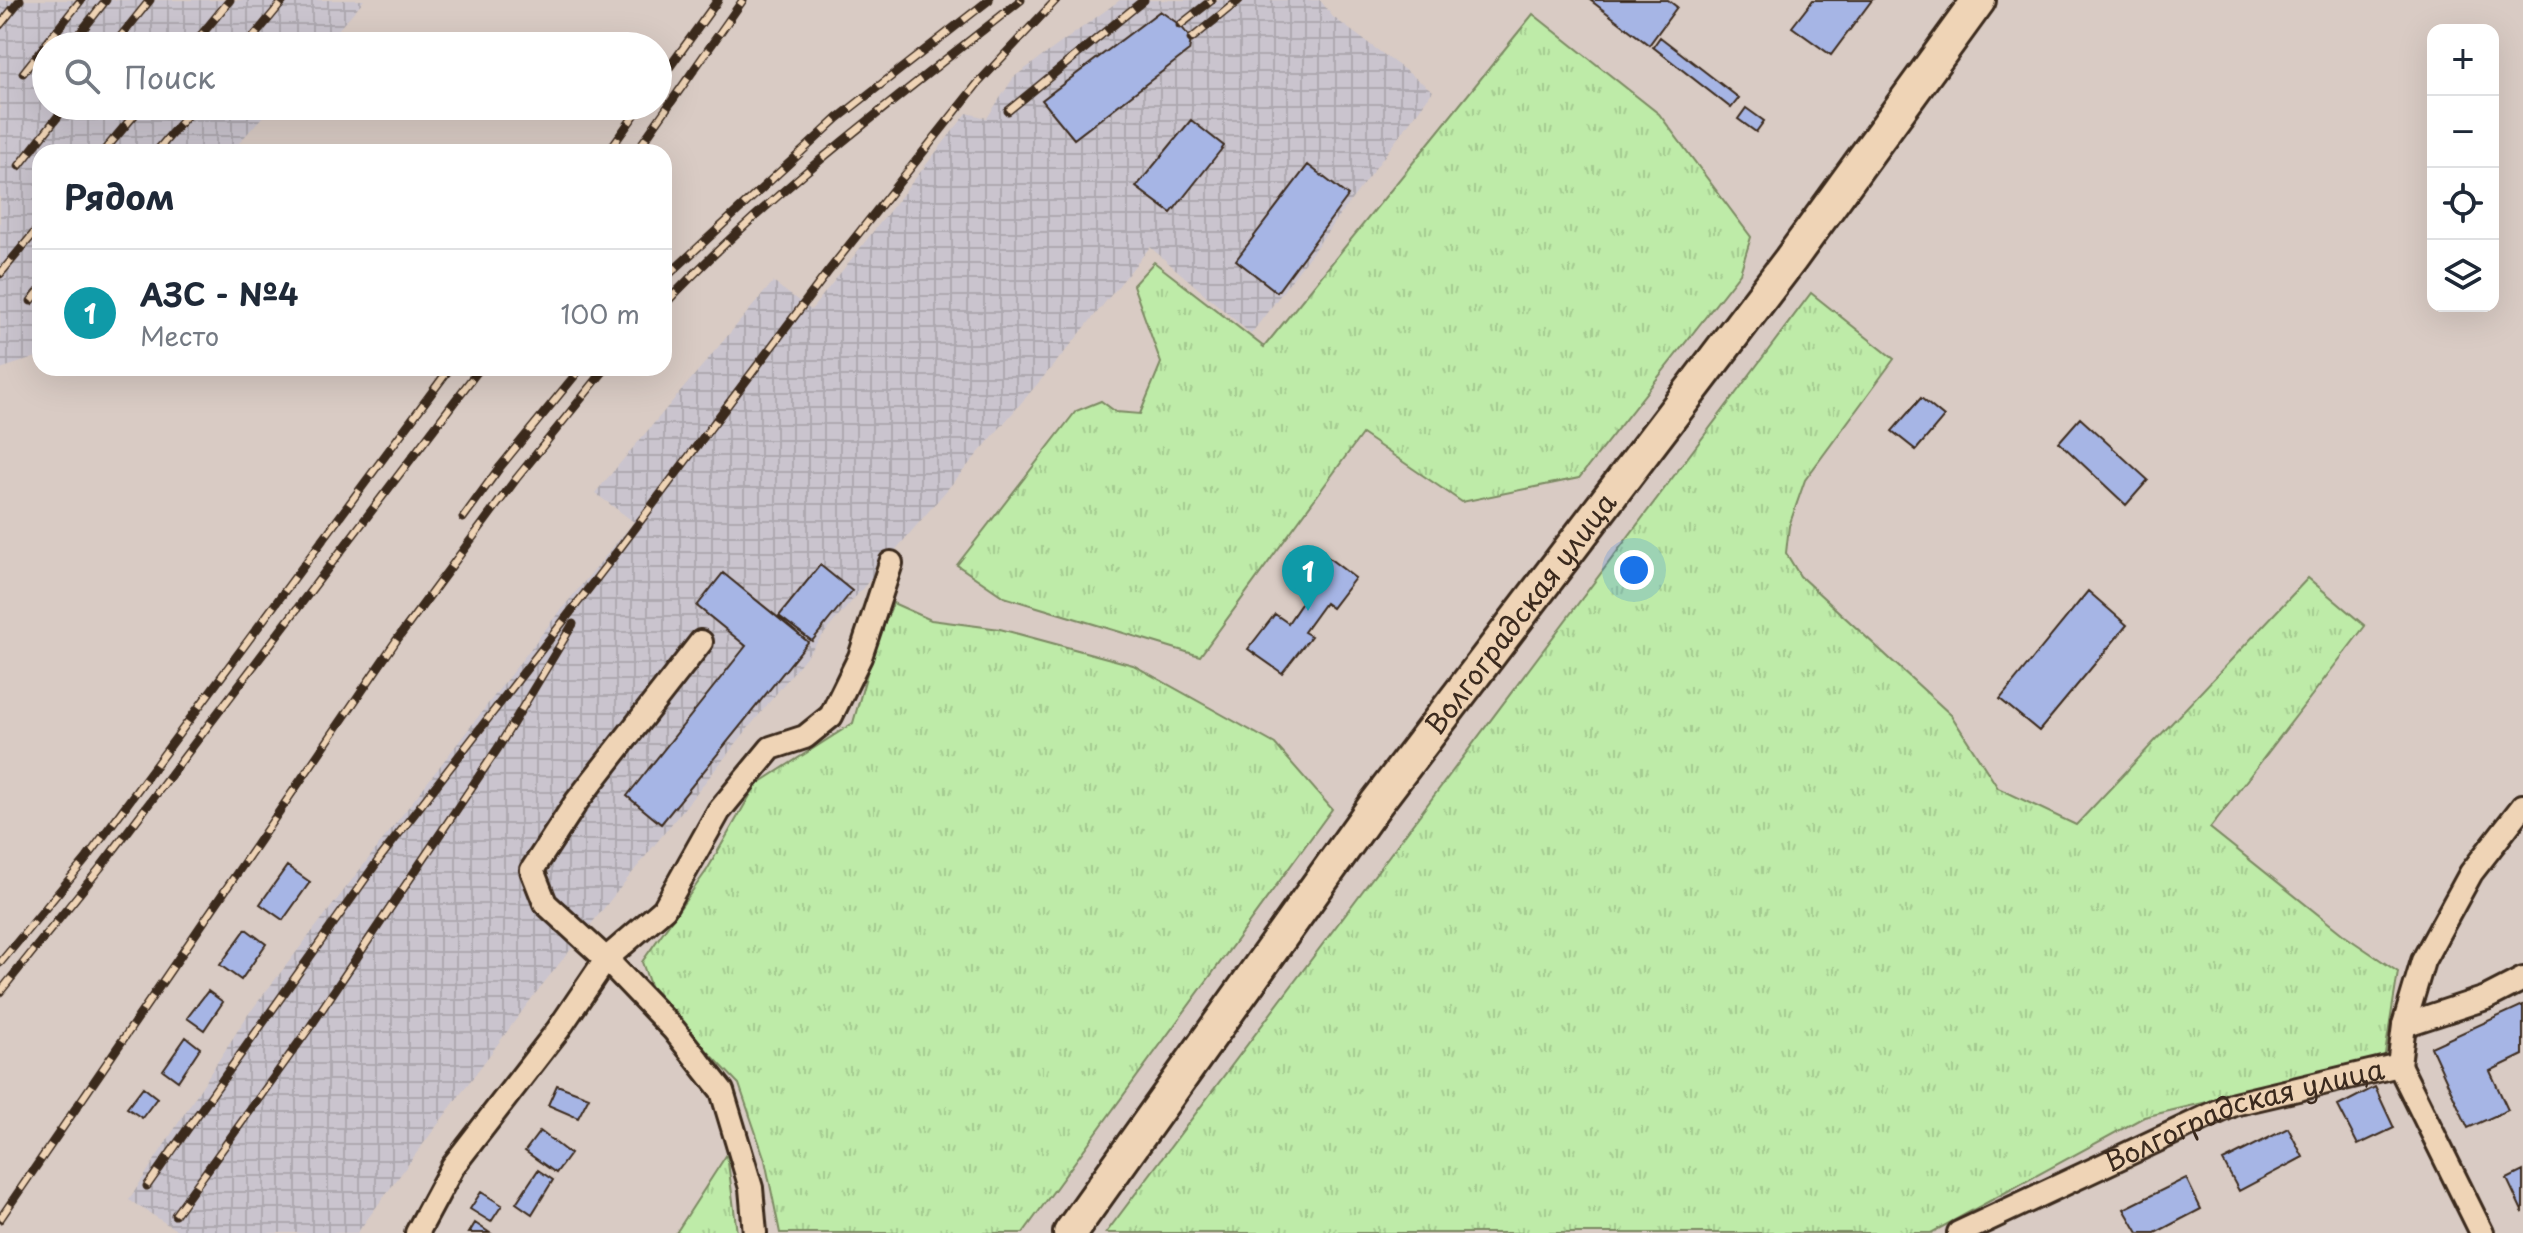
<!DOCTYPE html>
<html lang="ru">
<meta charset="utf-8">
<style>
body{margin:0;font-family:"Playpen Sans",sans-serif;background:#f2f2f3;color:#1f2937}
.controls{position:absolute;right:24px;top:24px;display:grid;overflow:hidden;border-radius:16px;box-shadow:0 8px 32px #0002}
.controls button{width:72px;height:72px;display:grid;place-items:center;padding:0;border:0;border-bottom:2px solid #e0e1e3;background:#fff;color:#1f2937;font:40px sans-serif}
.you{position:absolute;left:1634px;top:570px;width:28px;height:28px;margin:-20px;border:6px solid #fff;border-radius:50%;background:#1a73e8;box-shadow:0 0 0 12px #1a73e833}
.badge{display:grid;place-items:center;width:52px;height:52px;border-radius:50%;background:#111827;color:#fff;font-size:26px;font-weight:700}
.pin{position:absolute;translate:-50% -66px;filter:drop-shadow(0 2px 4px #0008)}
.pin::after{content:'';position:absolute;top:42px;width:28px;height:24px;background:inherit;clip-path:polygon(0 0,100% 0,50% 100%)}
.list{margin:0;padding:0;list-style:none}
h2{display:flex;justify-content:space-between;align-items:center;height:104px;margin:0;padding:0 32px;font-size:34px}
h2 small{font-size:26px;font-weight:400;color:#747a83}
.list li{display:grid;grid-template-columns:52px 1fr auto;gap:24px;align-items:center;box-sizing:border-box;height:128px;padding:0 32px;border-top:2px solid #e0e1e3}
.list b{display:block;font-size:30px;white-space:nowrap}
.list p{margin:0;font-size:26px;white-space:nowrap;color:#747a83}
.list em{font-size:26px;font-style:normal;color:#747a83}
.icon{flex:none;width:44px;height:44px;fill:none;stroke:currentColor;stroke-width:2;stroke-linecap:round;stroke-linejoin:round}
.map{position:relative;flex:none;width:2523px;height:1233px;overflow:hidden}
.search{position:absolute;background:#fff;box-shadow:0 8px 32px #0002;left:32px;top:32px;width:640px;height:88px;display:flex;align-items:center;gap:20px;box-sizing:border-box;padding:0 28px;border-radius:44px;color:#747a83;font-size:30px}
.panel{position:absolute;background:#fff;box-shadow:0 8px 32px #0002;left:32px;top:144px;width:640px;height:232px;border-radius:24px}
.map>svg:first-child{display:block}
</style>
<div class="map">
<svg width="2523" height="1233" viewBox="0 0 2523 1233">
<defs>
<pattern id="industrial-grid" width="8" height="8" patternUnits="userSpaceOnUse" patternTransform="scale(2)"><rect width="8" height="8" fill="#cac4ce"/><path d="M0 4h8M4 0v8" fill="none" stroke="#aea9b0"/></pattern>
<pattern id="grass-tufts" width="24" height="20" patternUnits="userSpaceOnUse" patternTransform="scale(2)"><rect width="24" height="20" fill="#beeba8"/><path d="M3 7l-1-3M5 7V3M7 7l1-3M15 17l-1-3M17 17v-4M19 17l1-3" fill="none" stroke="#a4ca90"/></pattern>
</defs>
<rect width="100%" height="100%" fill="#d9cbc4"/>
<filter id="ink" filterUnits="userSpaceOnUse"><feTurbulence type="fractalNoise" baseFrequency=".0125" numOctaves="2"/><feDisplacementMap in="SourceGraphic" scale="16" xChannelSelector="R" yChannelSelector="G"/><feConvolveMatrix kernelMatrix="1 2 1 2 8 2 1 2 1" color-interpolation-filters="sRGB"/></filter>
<g filter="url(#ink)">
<path fill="url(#industrial-grid)" d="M0,0H364L324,46H46V106H272L231,152H40V356L0,369Z
M1120,0H1320L1333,17L1433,91L1251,334L1150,247L1069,347L828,629L535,994L357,1233H181L129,1200L247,1016L555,617L634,522L595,493L773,282L811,310L967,113L987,118L1014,77Z"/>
<path fill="url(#grass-tufts)" stroke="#7c8a63" stroke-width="2" d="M1533,14L1659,114L1751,237L1740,273L1579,478L1462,502L1362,434L1200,656L1004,597L957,565L1076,411L1101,401L1116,412L1140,414L1161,363L1133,285L1154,262L1264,347Z
M1811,293L1894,359L1805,480L1789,526L1786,553L1800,576L1951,715L1998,788L2076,825L2308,578L2365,626L2210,828L2345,936L2398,972L2384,1060L2144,1117L1931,1233H1106Z
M893,603L931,620L1000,629L1133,665L1275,744L1332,809L1023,1233H780L765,1160L739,1084L653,994L642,962L707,870L756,785L853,723L873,652Z
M727,1154L737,1233H676Z"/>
<path fill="#a6b5e5" stroke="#3b2a1e" stroke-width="2" d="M1590,0H1668L1677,7L1649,45Z
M1813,0H1872L1831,55L1792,27Z
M1160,11L1180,25L1191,39L1189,51L1074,139L1042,100Z
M1660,37L1739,98L1731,108L1653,47Z
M1746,108L1764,121L1756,132L1738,119Z
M1191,120L1224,146L1171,213L1136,187Z
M1308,165L1348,196L1277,292L1236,260Z
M1921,398L1944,417L1916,450L1892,431Z
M2080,418L2148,480L2126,505L2059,442Z
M1317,549L1355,578L1332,608L1325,603L1304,632L1311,636L1282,673L1248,649L1275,614L1288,623L1309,592L1294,582Z
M820,565L852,591L812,641L779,616Z
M723,573L808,642L661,824L627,796L746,646L697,606Z
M2088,591L2127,625L2039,731L2000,699Z
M287,866L310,882L283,920L260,904Z
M246,929L266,944L241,980L220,965Z
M208,991L223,1002L204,1030L187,1018Z
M2523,1005V1055L2490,1071L2508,1110L2468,1128L2431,1047Z
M186,1037L200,1048L178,1081L163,1070Z
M557,1085L589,1097L578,1118L548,1105Z
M143,1087L157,1098L142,1118L127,1108Z
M2375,1087L2394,1128L2358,1145L2338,1106Z
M2288,1128L2303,1157L2239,1191L2223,1161Z
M540,1131L570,1154L556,1173L525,1151Z
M538,1170L553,1180L532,1214L516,1203Z
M2523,1171V1213L2507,1179Z
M2186,1178L2201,1209L2155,1233H2138L2124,1209Z
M481,1192L502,1205L491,1222L470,1209Z
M475,1223L490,1233H469Z"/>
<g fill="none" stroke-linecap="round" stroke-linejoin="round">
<g stroke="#3b2a1e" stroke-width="28">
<g id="street">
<path d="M701,642L577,801L532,870L545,903L606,959L674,1030L722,1091L751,1188L755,1233"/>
<path d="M2404,1025L2486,998L2523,979"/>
<path d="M2399,1065L2482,1233"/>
<path d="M417,1233L453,1166L558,1030L606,959L664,909L719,811L771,748L805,737L831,716L860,657L891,563"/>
<path id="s1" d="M1959,1233L2234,1104L2399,1065L2404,1025L2423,961L2471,873L2523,806"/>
</g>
</g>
<g stroke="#3b2a1e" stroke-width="38">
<g id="secondary">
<path id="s2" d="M1070,1233L1375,805L1790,260L1979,0"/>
</g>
</g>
<use href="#street" stroke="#efd4b6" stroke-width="22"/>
<use href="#secondary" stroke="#efd4b6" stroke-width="32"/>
<g stroke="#3b2a1e" stroke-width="9">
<path id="rail" d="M0,25L20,0
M1180,25L1212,0
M1191,39L1239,0
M70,46L106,0
M113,46L150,0
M192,46L230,0
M246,46L284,0
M23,73L81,0
M658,83L718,0
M39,85L46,77
M1008,111L1144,0
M103,152L142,106
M156,152L195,106
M608,152L641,106
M636,152L743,0
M19,166L66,106
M0,274L40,226
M664,279L838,118L989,0
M31,301L40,290
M664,305C771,191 899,97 1021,0
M463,518L500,467L581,368
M0,963L87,858L450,368
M0,992L100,868L480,368
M147,1186L380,858L620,548L827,273L978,83L1056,0
M175,1215L310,1027L498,748L573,624
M0,1219L396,641L516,479L606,368"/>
</g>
<use href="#rail" stroke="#efd4b6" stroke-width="6" stroke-dasharray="18" stroke-linecap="butt"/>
</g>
</g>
<g text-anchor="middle" stroke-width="8" stroke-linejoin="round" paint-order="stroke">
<g font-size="28" fill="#3b2a1e" stroke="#efd4b6">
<text dy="10" stroke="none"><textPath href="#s2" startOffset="766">Волгоградская улица</textPath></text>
<text dy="10" stroke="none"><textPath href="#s1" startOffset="310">Волгоградская улица</textPath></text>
</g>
</g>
</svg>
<div class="controls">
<button>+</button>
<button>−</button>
<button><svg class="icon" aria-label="locate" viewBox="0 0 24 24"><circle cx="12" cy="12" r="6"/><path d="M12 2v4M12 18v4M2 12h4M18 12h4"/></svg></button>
<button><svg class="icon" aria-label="layers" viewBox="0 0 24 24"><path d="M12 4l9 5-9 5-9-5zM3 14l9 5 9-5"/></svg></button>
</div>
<div class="you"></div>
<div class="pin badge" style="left:1308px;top:611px;background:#0f9aa8">1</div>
<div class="search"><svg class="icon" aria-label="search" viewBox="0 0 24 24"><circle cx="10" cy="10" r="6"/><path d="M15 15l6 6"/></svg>Поиск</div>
<section class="panel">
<h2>Рядом<small></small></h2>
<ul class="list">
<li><span class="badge" style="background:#0f9aa8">1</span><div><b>АЗС - №4</b><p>Место</p></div><em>100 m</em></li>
</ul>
</section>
</div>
